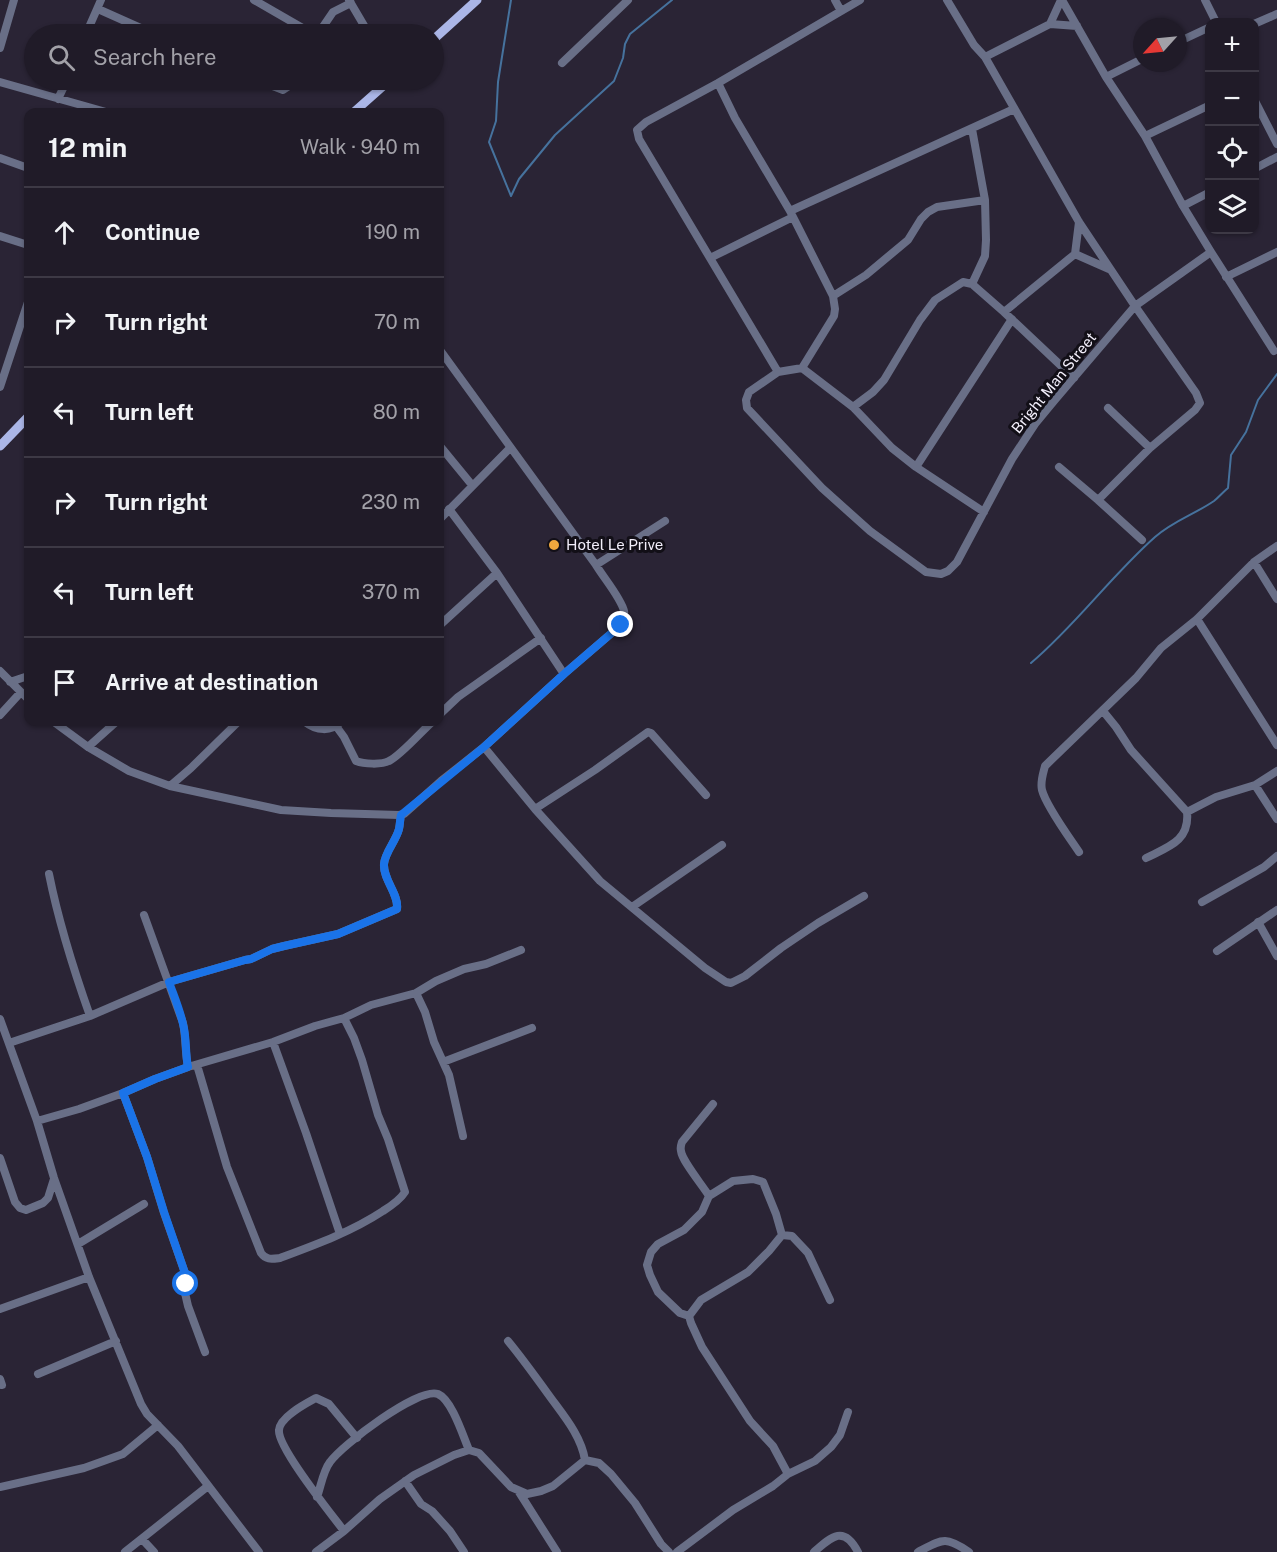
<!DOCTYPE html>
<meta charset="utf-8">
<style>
body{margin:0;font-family:"Public Sans",sans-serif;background:#282430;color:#f1f3f6}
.controls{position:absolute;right:18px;top:18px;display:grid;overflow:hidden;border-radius:12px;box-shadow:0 2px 4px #0004}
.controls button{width:54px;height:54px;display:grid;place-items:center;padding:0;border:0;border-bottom:2px solid #3d3945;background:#201b28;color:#f1f3f6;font:30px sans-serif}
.compass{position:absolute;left:1133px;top:18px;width:54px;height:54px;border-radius:50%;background:#201b28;box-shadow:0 2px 4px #0004;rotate:243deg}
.stop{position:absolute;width:18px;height:18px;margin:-14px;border:4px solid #1a73e8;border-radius:50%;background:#fff}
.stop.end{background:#1a73e8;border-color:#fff;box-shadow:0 2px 6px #0008}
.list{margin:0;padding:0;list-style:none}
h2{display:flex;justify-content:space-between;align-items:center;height:78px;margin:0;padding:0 24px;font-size:26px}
h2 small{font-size:20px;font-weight:400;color:#a2a1a8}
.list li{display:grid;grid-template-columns:39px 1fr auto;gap:18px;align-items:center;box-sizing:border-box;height:90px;padding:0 24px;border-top:2px solid #3d3945}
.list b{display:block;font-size:22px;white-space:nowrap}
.list em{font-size:20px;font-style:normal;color:#a2a1a8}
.icon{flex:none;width:33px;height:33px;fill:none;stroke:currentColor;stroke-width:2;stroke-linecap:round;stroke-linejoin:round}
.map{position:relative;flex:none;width:1277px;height:1552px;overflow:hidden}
.search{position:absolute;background:#201b28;box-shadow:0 2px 4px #0004;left:24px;top:24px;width:420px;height:66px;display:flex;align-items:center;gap:15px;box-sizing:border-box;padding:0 21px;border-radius:33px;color:#a2a1a8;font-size:22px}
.panel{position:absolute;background:#201b28;box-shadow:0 2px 4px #0004;left:24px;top:108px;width:420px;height:618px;border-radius:12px}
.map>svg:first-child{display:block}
</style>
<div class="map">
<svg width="1277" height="1552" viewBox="0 0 1277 1552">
<rect width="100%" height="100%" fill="#2a2435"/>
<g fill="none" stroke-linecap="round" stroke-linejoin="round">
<path stroke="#46729d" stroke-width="2" d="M511,0L498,82L496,121L489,142L511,196
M511,196L519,179L555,135L614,81L623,58L625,44L630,34L672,0
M1031,663C1076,625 1110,577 1155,537C1173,521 1195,514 1214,501C1219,497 1223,492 1228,488L1231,455L1246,432L1258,400L1277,374"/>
<path stroke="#696f87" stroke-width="8" d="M254,0L313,34
M349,0L369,34
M835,0L841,11
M947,0L974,45L985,57L1079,222L1135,306L1196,393L1200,403L1195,410L1150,448L1098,500
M1062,0L1106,77L1145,136L1183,206L1211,252L1274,351
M1205,0L1216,22
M98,9L154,34
M1050,24L1061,0
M1254,24L1277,14
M86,34L101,0
M318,34L333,12L351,3
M1178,42L1210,27
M0,48L14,0
M985,57L1050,24L1077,26
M562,63L628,0
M1106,77L1142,59
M257,80L283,90L289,86L293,80
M0,82L106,112
M718,83L735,118L790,211L833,296L835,309L834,316L802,368
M58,99L67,80
M1254,99L1277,144
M1145,136L1210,105
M0,158L28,168
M1254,169L1277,157
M1183,206L1210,192
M790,211L1014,109
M0,236L28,245
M1075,254L1109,269
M710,258L793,217
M1226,277L1277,252
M972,284L985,256L986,240L985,200L972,129
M833,296L866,275L908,240L921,219L928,212L937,207L985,200
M1004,312L1075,254L1079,222
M778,372L639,139L637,130L646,122L718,83L860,0
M0,387L28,302
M853,407L873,392L884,380L920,320L935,300L963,282L972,284L1004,312L1074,378
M1108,408L1150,448
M440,446L472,485
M916,467L1012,319
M1059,467L1098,500L1142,540
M449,509L497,573L564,674
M984,512L916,467L892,448L853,407L802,368L778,372L749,392L746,400L747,408L822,488L870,531L926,572L941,574L948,571L957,562L1012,459L1035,424L1054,401L1135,306L1211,252
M440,519L510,448
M1254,562L1277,599
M596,565L665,521
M1197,619L1277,745
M440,625L497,573
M0,671L28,699
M10,682L28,676
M1103,711L1116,727L1131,750L1187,812C1190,841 1168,847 1146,858
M440,714L458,697L541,638
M0,715L21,692
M54,722L88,747L129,771L170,786L281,810L331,813L399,815L404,814L441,781L484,747L564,674L621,625C623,620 625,615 624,611C621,598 603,577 596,565L440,350
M305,722C316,731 331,732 341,722
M336,726L344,737L356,761C364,764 381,765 389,761C400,756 422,731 432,722
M88,747L116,722
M484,747L535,809L600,881L705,968L726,982L731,983L745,976L781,948L818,923L864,896
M1255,785L1277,819
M170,786L191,768L238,722
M535,809L595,770L648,732L651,733L706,795
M1187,812L1216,797L1255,785L1277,771
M1079,852C1069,837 1046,806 1042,790C1040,782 1043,774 1045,766L1136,678L1161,648L1197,619L1254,562L1277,546
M49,874C59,924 73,968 90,1016
M1202,902L1264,867L1277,856
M632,907L722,845
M144,915L183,1023C186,1038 185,1052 188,1067
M1258,922L1277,956
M1217,951L1277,910
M416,993L425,1012L434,1042L449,1075L463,1136
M0,1019L37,1121L54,1178L89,1277L141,1404L147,1414L178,1446L259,1552
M273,1042L306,1133L340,1234
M9,1043L90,1016L169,982L245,960L251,959L272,949L284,946L338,934L397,909C399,894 383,880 384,864C385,852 396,841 399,829C400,825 400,819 401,815
M443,1062L532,1028
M197,1065L227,1167L261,1253C266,1260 271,1259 280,1258C315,1245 351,1232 383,1211C391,1206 400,1200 405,1192L388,1139L378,1115L362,1060L354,1038L344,1018
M123,1093L147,1157L164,1213L185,1273V1293L188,1306L205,1352
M37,1121L79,1109L123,1093L155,1079L188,1067L273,1042L315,1026L344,1018L371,1005L416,993L436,981L464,969L486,964L521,950
M0,1158L15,1202L20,1208L26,1210L43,1203L48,1198L54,1179
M709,1196C703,1186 682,1161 681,1151C680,1147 681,1145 682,1142L713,1104
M782,1235L769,1251L748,1272L701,1300L689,1316L691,1323L702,1347L750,1421L773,1446L788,1474
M782,1235L792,1236L808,1253L830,1300
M78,1244L144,1204
M0,1309L89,1277
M689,1316L680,1313L658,1292L650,1275L647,1265L651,1252L658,1244L684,1230L702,1212L709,1196L733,1181L753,1179L763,1182L776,1214L782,1235
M38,1374L116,1341
M0,1379L2,1385
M585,1460L599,1463L611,1474L635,1503L661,1544L669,1552
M405,1481L421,1504L432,1511L450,1531L464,1552
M0,1487L84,1468L123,1454L158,1425
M519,1492L557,1552
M317,1497C321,1486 323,1471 330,1462C342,1445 418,1387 438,1394C452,1400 463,1436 469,1450
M344,1531C332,1515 277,1447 279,1430C280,1417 305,1404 316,1398L329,1404L357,1438
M142,1539L154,1552
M125,1552L208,1486
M316,1552L344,1531L380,1499L414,1475L454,1455L469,1450L479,1453L511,1487L527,1494L541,1491L553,1486L585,1460C581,1435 563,1415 548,1394C535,1376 522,1358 508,1341
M677,1552L733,1510L773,1486L788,1474L815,1461L831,1447L840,1435L848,1412
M814,1552C832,1536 844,1525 858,1552
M918,1552C943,1539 945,1536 969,1552"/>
<path stroke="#abb6e7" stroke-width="9" d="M434,39L477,0
M354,112L390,80
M0,446L28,417"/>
</g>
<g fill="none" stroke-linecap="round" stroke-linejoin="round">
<path stroke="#1a73e8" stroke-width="8" d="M186,1284L185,1273L164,1212L147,1157L123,1093L155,1079L188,1067C185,1053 187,1038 183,1024C180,1010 174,996 169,982L245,960L251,959L272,949L284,946L338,934L397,909C399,894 383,880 384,864C385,852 396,841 399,829C400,825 400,819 401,815L484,747L564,674L621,625"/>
</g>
<circle fill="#efa73d" stroke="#120f17" stroke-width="2" cx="554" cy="545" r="6"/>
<g text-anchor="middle" stroke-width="6" stroke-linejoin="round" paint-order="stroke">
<g font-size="15" fill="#f3effb" stroke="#120f17">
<text transform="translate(1054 383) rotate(-51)" y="5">Bright Man Street</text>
</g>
<g font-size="15" fill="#f3effb" stroke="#120f17" text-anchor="start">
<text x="566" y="550">Hotel Le Prive</text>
</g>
</g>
</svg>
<div class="controls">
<button>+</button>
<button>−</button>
<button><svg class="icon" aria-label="locate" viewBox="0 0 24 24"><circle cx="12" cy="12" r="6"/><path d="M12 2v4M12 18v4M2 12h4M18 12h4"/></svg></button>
<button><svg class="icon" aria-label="layers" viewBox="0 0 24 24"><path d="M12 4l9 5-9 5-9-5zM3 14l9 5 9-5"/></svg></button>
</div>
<svg class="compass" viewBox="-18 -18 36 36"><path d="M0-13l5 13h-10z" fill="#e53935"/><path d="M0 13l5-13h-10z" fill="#a2a1a8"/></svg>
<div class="stop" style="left:186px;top:1284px"></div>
<div class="stop end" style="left:621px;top:625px"></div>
<div class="search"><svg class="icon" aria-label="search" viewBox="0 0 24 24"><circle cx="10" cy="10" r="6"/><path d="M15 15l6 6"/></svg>Search here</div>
<section class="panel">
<h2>12 min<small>Walk · 940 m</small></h2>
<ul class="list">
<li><svg class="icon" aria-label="ahead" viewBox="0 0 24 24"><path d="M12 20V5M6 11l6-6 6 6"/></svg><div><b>Continue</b></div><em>190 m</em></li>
<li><svg class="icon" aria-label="right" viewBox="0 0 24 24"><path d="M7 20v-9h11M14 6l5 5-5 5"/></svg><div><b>Turn right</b></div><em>70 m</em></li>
<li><svg class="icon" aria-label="left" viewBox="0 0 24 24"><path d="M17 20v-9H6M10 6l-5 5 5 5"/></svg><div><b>Turn left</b></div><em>80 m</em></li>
<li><svg class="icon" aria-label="right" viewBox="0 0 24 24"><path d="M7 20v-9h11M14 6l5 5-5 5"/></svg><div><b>Turn right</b></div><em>230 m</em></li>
<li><svg class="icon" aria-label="left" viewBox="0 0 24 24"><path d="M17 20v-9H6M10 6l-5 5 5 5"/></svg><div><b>Turn left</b></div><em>370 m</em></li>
<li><svg class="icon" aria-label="arrive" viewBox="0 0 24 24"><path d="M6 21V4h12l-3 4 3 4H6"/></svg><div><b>Arrive at destination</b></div></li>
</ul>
</section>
</div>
